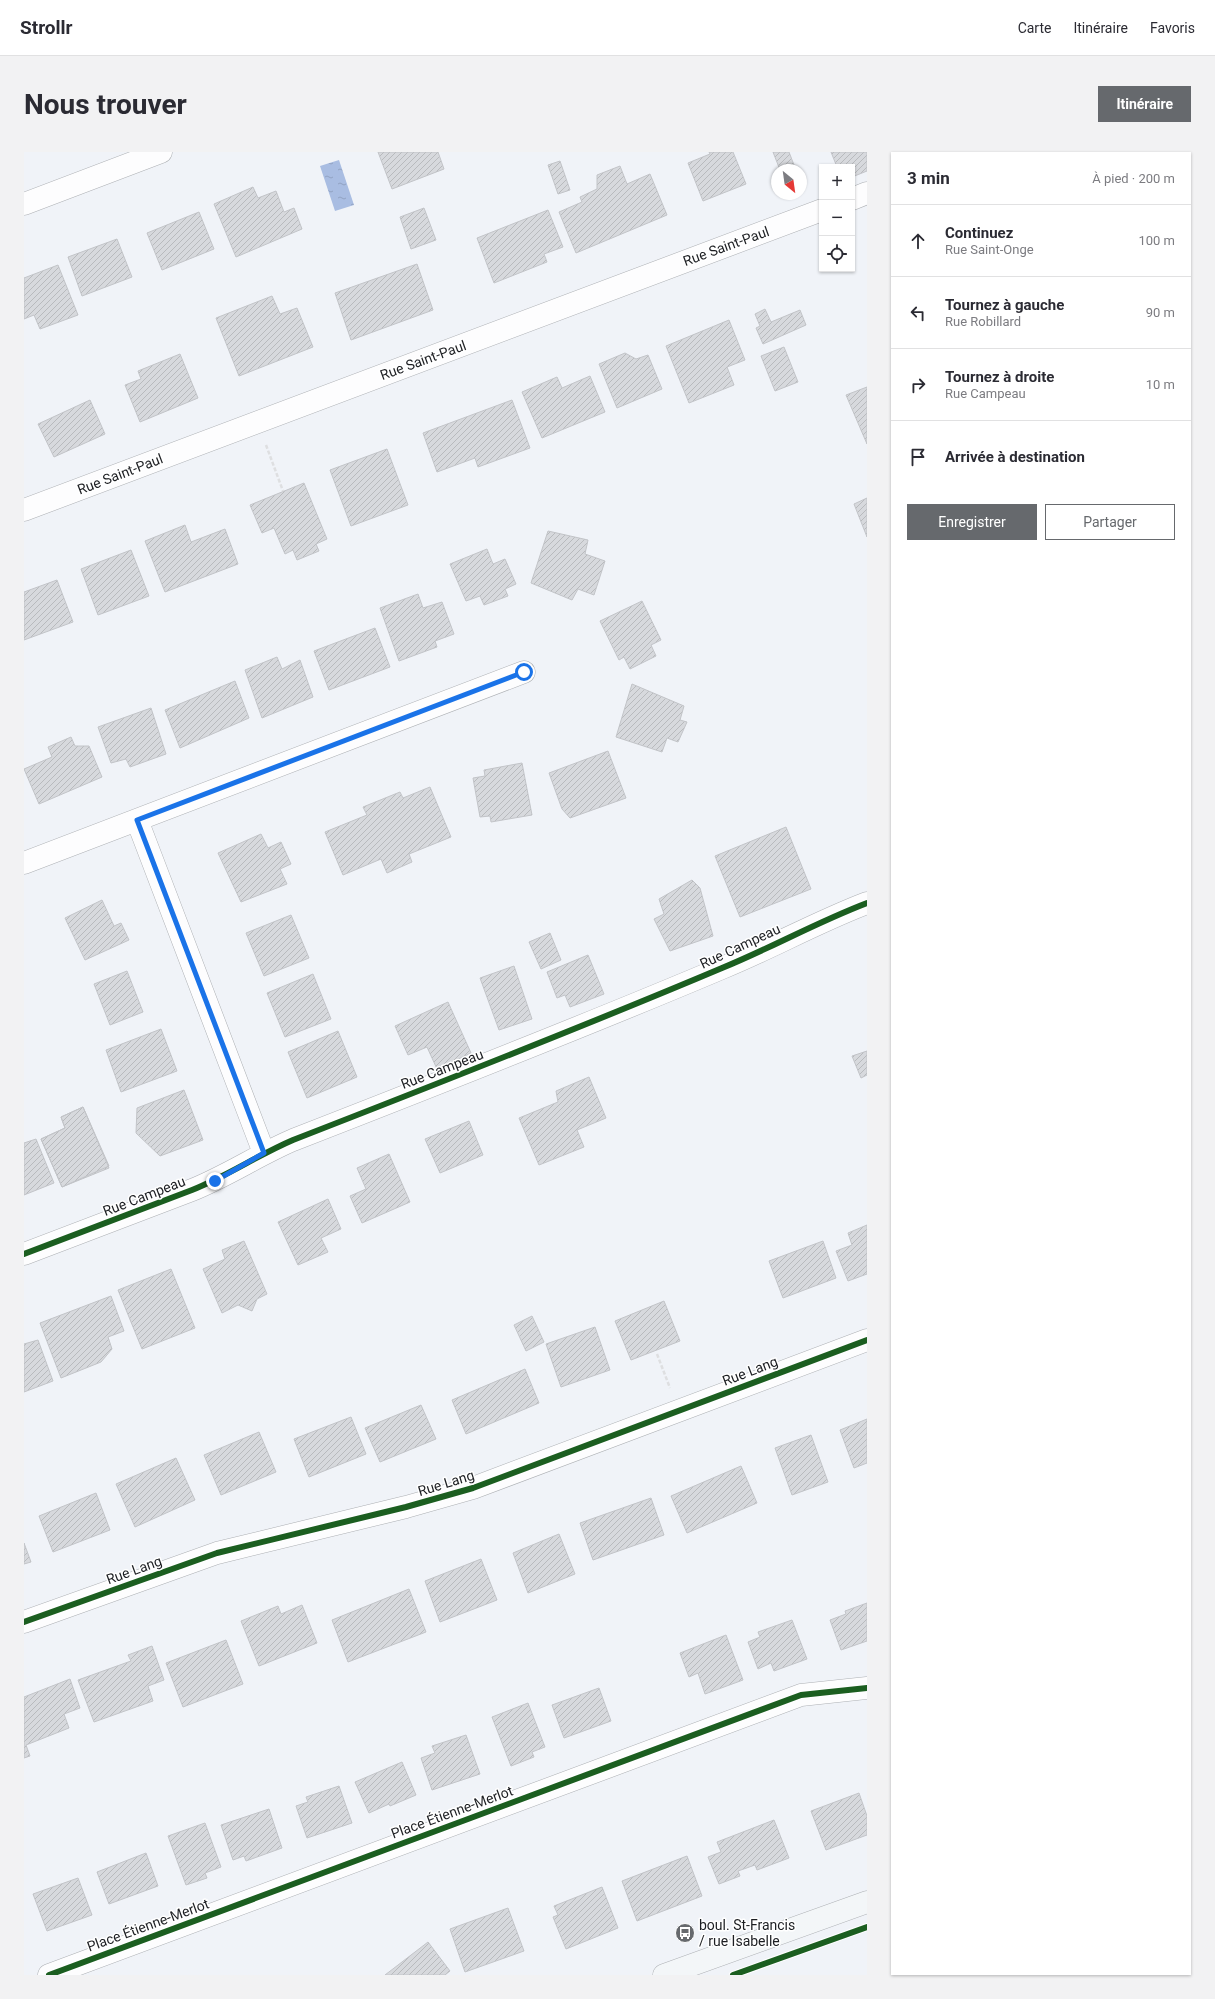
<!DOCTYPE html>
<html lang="fr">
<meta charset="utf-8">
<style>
body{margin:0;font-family:Roboto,sans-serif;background:#f2f2f3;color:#2b2b33}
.controls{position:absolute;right:12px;top:12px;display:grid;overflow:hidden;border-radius:0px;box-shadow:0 1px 3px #0004}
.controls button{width:36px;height:36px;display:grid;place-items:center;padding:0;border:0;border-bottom:1px solid #e1e1e2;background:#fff;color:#2b2b33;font:20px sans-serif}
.compass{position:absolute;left:747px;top:12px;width:36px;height:36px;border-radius:50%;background:#fff;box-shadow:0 1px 3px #0004;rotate:151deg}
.stop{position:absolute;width:12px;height:12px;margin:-9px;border:3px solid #1a73e8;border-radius:50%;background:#fff}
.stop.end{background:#1a73e8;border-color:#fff;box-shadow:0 1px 4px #0008}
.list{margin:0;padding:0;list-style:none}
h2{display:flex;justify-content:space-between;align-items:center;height:52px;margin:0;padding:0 16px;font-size:17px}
h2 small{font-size:13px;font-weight:400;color:#7c7c81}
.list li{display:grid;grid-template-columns:26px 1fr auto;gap:12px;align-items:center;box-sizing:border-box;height:72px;padding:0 16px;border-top:1px solid #e1e1e2}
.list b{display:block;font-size:15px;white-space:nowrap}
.list p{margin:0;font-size:13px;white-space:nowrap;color:#7c7c81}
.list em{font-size:13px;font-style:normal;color:#7c7c81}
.actions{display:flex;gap:8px;padding:12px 16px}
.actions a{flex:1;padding:9px 0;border:1px solid #66696d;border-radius:0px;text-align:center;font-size:14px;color:#66696d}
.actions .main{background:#66696d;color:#fff}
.icon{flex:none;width:22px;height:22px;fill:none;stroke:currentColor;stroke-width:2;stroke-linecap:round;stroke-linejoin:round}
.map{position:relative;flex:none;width:843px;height:1823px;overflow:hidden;border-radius:0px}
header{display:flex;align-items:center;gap:24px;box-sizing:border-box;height:56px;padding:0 20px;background:#fff;border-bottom:1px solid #e1e1e2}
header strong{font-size:19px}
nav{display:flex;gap:22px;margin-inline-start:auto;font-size:14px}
.intro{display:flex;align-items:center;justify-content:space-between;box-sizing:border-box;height:96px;padding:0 24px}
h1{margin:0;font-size:28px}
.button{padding:10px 18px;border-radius:0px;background:#66696d;color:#fff;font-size:14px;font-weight:700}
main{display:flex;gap:24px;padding:0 24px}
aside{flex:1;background:#fff;border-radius:0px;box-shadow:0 1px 3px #0004}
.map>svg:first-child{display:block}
</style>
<header>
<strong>Strollr</strong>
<nav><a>Carte</a><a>Itinéraire</a><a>Favoris</a></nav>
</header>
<div class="intro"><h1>Nous trouver</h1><a class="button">Itinéraire</a></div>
<main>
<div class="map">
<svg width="843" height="1823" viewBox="0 0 843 1823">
<defs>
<pattern id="water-ripples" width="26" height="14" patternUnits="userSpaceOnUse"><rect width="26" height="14" fill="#a9bde2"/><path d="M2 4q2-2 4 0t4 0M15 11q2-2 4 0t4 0" fill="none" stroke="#91a2c2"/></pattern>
<pattern id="building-hatch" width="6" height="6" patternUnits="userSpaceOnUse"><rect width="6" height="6" fill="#d7d9dd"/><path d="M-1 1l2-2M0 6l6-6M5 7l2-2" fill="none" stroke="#b8babd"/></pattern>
</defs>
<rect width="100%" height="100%" fill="#f0f3f8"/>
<path fill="url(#water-ripples)" d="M315,8L330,53L311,59L296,14Z"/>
<path fill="url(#building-hatch)" stroke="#c2c4c8" d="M354,0H414L420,17L368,37Z
M685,0H709L722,32L679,49L664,11L686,2Z
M749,0H765L770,13L756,18Z
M807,0H843V19L828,25V15H813Z
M536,9L546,38L534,42L524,13Z
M596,14L603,32L626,22L643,63L552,101L535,60L558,50L556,45L573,37V23Z
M229,35L234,46L252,39L260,60L270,56L278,77L212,105L190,52Z
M400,56L412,88L387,97L376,65Z
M524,58L539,95L520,102L523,110L470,131L453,86Z
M175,60L190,97L138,118L123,81Z
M93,87L108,125L58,144L44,105Z
M393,112L409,158L327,188L311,141Z
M34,113L54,163L16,177L10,163L0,167V126Z
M248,144L256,162L273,156L289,195L215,224L192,166Z
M741,157L747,170L776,158L782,173L739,192L732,176L736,174L731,162Z
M705,168L721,208L703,215L710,233L665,251L642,194Z
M760,195L774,230L751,239L737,204Z
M601,201L612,207L624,203L638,237L593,256L575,212Z
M156,202L174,246L116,270L101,233L117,227L114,219Z
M566,224L581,260L518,286L498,240L533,225L538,236Z
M843,235V292L822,243Z
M66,248L81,282L30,305L14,272Z
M488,248L506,296L454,315L451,306L413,320L399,281Z
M363,297L384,353L327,374L306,318Z
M280,331L303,387L292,392L295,399L273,408L269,398L261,402L250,376L238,381L226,353Z
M843,346V385L830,352Z
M161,373L167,390L201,377L214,412L141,440L121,389Z
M524,379L564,388L561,402L581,409L570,443L554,437L548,448L507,431Z
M463,397L469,412L481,407L492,432L481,437L484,444L460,453L456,444L442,449L426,412Z
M107,398L125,444L74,463L57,417Z
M33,428L49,470L0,488V440Z
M394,442L399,456L418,450L430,482L411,489L413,495L375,509L356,456Z
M618,449L637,488L627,493L632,504L606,517L600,505L595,508L576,469Z
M351,476L366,515L305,538L290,499Z
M253,505L258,517L276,508L289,545L238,566L221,518Z
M211,529L225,566L156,596L141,558Z
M608,532L660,554L656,568L663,570L654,590L643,586L638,600L592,585Z
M127,556L142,602L106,615L102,607L87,611L74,575Z
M47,585L51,594H65L78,625L15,652L0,617L28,605L24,595Z
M584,599L602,646L546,666L538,657L525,621Z
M498,611L508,663L467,670L466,664L456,665L449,626L461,624L460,618Z
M406,635L427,685L385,702L388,710L363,721L357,707L319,723L301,680L343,663L339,655L376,640L379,646Z
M762,675L787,737L716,765L691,704Z
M237,682L244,696L257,690L267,712L256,717L263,732L217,750L194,701Z
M668,728L676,736L689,784L646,799L630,767L640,762L635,747Z
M78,748L90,774L97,771L105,788L61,808L41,766Z
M267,763L285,806L240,824L222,781Z
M526,781L537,808L517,817L505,790Z
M564,803L580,842L546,855L541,843L533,846L523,820Z
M490,814L508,867L475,878L456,826Z
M103,819L119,860L86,873L70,832Z
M289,822L307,867L261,885L243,841Z
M424,850L447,901L413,917L403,895L384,903L371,874Z
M137,877L153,919L97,940L82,898Z
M314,879L333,925L283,946L264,900Z
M843,899V923L837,926L828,904Z
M565,925L582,966L553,978L560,995L515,1013L495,966L534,950L532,939Z
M160,938L179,988L136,1004L112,981L113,956Z
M59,955L85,1014L38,1035L17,987L41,976L37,965Z
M59,955L85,1016L38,1035L17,987L41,976L37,965Z
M445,969L459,1003L416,1021L401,987Z
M12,987L30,1031L0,1043V991Z
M365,1002L386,1050L338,1071L326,1044L342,1037L333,1016Z
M304,1047L317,1077L297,1086L304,1100L274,1113L254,1070Z
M843,1073V1122L824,1129L812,1099L828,1093L824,1081Z
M220,1089L243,1142L233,1147L228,1159L214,1153L198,1161L179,1117L201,1107L198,1098Z
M799,1089L812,1126L759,1146L745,1109Z
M147,1117L171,1176L118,1197L94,1138Z
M87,1144L100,1179L84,1185L88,1197L77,1210L37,1226L16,1171Z
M640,1149L656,1189L607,1208L591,1169Z
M508,1164L520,1190L502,1199L490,1173Z
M571,1175L586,1218L537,1235L522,1192Z
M14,1188L29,1229L0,1240V1192Z
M501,1217L515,1251L442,1282L428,1248Z
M397,1253L412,1287L356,1310L341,1276Z
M327,1265L342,1302L285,1325L270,1287Z
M843,1267V1311L830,1316L816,1278Z
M235,1280L252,1320L197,1343L180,1303Z
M787,1283L804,1330L768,1343L751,1296Z
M152,1306L171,1348L111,1375L92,1332Z
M717,1314L733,1351L663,1381L647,1344Z
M72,1341L86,1378L29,1400L15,1364Z
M627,1346L640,1383L569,1408L556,1371Z
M535,1382L551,1422L504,1441L489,1401Z
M0,1391L7,1410L0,1412Z
M457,1407L473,1448L416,1470L401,1429Z
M385,1437L402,1480L324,1510L308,1468Z
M843,1451V1489L817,1498L806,1468L822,1462L821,1459Z
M278,1453L293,1491L235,1514L217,1469L254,1454L257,1462Z
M768,1468L783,1507L750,1519L747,1511L734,1517L724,1490L736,1485L734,1480Z
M702,1483L719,1528L681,1542L674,1521L665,1525L656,1501Z
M202,1488L219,1532L159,1555L142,1511Z
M128,1494L140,1528L124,1534L129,1549L70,1570L54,1528L107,1509L104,1503Z
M46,1527L56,1556L40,1562L45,1576L2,1593L6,1604L0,1606V1545Z
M575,1536L587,1569L540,1586L528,1553Z
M504,1551L521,1595L508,1600L510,1605L487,1614L468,1565Z
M442,1583L456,1622L408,1638L397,1606L411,1601L408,1594Z
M378,1610L392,1643L366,1654L365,1652L345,1661L331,1630Z
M315,1634L328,1671L283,1686L272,1654L284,1650L282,1645Z
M835,1641L843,1664V1683L802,1698L787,1659Z
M245,1657L258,1696L222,1709L220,1704L209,1708L197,1673Z
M750,1668L765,1706L733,1718L731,1713L714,1719L716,1724L695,1732L684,1705L697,1700L693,1690Z
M181,1671L197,1715L181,1721L183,1726L162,1733L144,1684Z
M122,1701L134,1734L85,1752L73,1720Z
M663,1704L678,1744L613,1769L598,1729Z
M54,1726L68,1763L23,1779L9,1742Z
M578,1735L594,1776L542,1797L529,1765L534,1763L530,1754Z
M484,1756L500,1799L441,1820L426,1777Z
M404,1790L426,1819L421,1823H361Z"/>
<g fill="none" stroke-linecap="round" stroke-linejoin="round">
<g stroke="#adb0b4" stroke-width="23">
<path id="street" d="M828,47L843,41
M0,52L137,0
M0,358L798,58
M113,668L240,1001
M0,711L500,520
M0,1102L168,1038C203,1024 234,1003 269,988C413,932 556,876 698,816C747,796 793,770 843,751
M0,1470L193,1401L382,1355L449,1336L843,1188
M25,1823L777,1543L843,1536"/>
</g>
<g stroke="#adb0b4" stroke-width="23">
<path id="secondary" d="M640,1823L843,1750"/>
</g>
<path stroke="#dedfe1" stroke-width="2.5" stroke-dasharray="4 2" stroke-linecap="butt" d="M242,293L259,339
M633,1202L646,1236"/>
<use href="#street" stroke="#fdfdfe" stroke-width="22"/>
<use href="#secondary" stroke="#f3f6f8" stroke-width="22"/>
<g stroke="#fff" stroke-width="8">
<path id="cycleway" d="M0,1102L168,1038C203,1024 234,1003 269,988C413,932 556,876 698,816C747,796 793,770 843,751
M0,1470L193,1401L382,1355L449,1336L843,1188
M25,1823L777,1543L843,1536
M709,1823L843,1775"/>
</g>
<use href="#cycleway" stroke="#1b5e20" stroke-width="6"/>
</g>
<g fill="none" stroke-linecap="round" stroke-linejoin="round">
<path stroke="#1a73e8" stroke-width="5" d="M191,1029L240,1001L113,668L500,520"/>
</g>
<defs>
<g id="bus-disc" transform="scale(1)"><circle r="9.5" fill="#66696d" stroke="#fff"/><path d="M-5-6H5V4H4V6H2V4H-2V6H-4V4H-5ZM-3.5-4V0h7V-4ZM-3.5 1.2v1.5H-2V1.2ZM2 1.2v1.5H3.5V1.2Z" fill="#fff"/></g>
</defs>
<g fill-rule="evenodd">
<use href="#bus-disc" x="661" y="1781"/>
</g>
<g text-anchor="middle" stroke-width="3" stroke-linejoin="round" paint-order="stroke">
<g font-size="14" fill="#1c1e22" stroke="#fff">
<text transform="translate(702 94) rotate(-20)" y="5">Rue Saint-Paul</text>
<text transform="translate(399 208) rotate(-20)" y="5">Rue Saint-Paul</text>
<text transform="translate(96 322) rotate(-21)" y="5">Rue Saint-Paul</text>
<text transform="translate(716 794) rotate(-25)" y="5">Rue Campeau</text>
<text transform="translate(418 917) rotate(-21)" y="5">Rue Campeau</text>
<text transform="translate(120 1044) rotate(-21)" y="5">Rue Campeau</text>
<text transform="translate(726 1219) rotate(-21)" y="5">Rue Lang</text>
<text transform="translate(422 1331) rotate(-17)" y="5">Rue Lang</text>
<text transform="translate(110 1418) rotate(-20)" y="5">Rue Lang</text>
<text transform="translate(428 1660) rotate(-20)" y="5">Place Étienne-Merlot</text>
<text transform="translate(124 1773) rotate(-20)" y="5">Place Étienne-Merlot</text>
</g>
<g font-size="14" fill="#1c1e22" stroke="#fff" text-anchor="start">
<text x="675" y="1778">boul. St-Francis<tspan x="675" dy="16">/ rue Isabelle</tspan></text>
</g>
</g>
</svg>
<div class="controls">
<button>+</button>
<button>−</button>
<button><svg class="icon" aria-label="locate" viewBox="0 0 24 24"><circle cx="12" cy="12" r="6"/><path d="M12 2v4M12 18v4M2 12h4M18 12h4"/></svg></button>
</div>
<svg class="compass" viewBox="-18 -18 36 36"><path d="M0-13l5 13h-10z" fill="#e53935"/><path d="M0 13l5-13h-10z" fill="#7c7c81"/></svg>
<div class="stop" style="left:500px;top:520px"></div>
<div class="stop end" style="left:191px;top:1029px"></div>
</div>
<aside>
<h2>3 min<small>À pied · 200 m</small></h2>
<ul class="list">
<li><svg class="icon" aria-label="ahead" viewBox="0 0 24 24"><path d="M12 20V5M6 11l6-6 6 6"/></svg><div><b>Continuez</b><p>Rue Saint-Onge</p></div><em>100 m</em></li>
<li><svg class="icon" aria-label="left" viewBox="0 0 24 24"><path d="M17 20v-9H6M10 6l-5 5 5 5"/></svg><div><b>Tournez à gauche</b><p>Rue Robillard</p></div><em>90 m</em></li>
<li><svg class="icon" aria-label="right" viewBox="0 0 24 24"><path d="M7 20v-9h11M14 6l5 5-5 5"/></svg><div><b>Tournez à droite</b><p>Rue Campeau</p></div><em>10 m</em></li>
<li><svg class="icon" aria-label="arrive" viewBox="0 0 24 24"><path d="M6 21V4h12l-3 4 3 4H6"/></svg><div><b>Arrivée à destination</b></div></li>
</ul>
<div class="actions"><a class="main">Enregistrer</a><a>Partager</a></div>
</aside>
</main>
